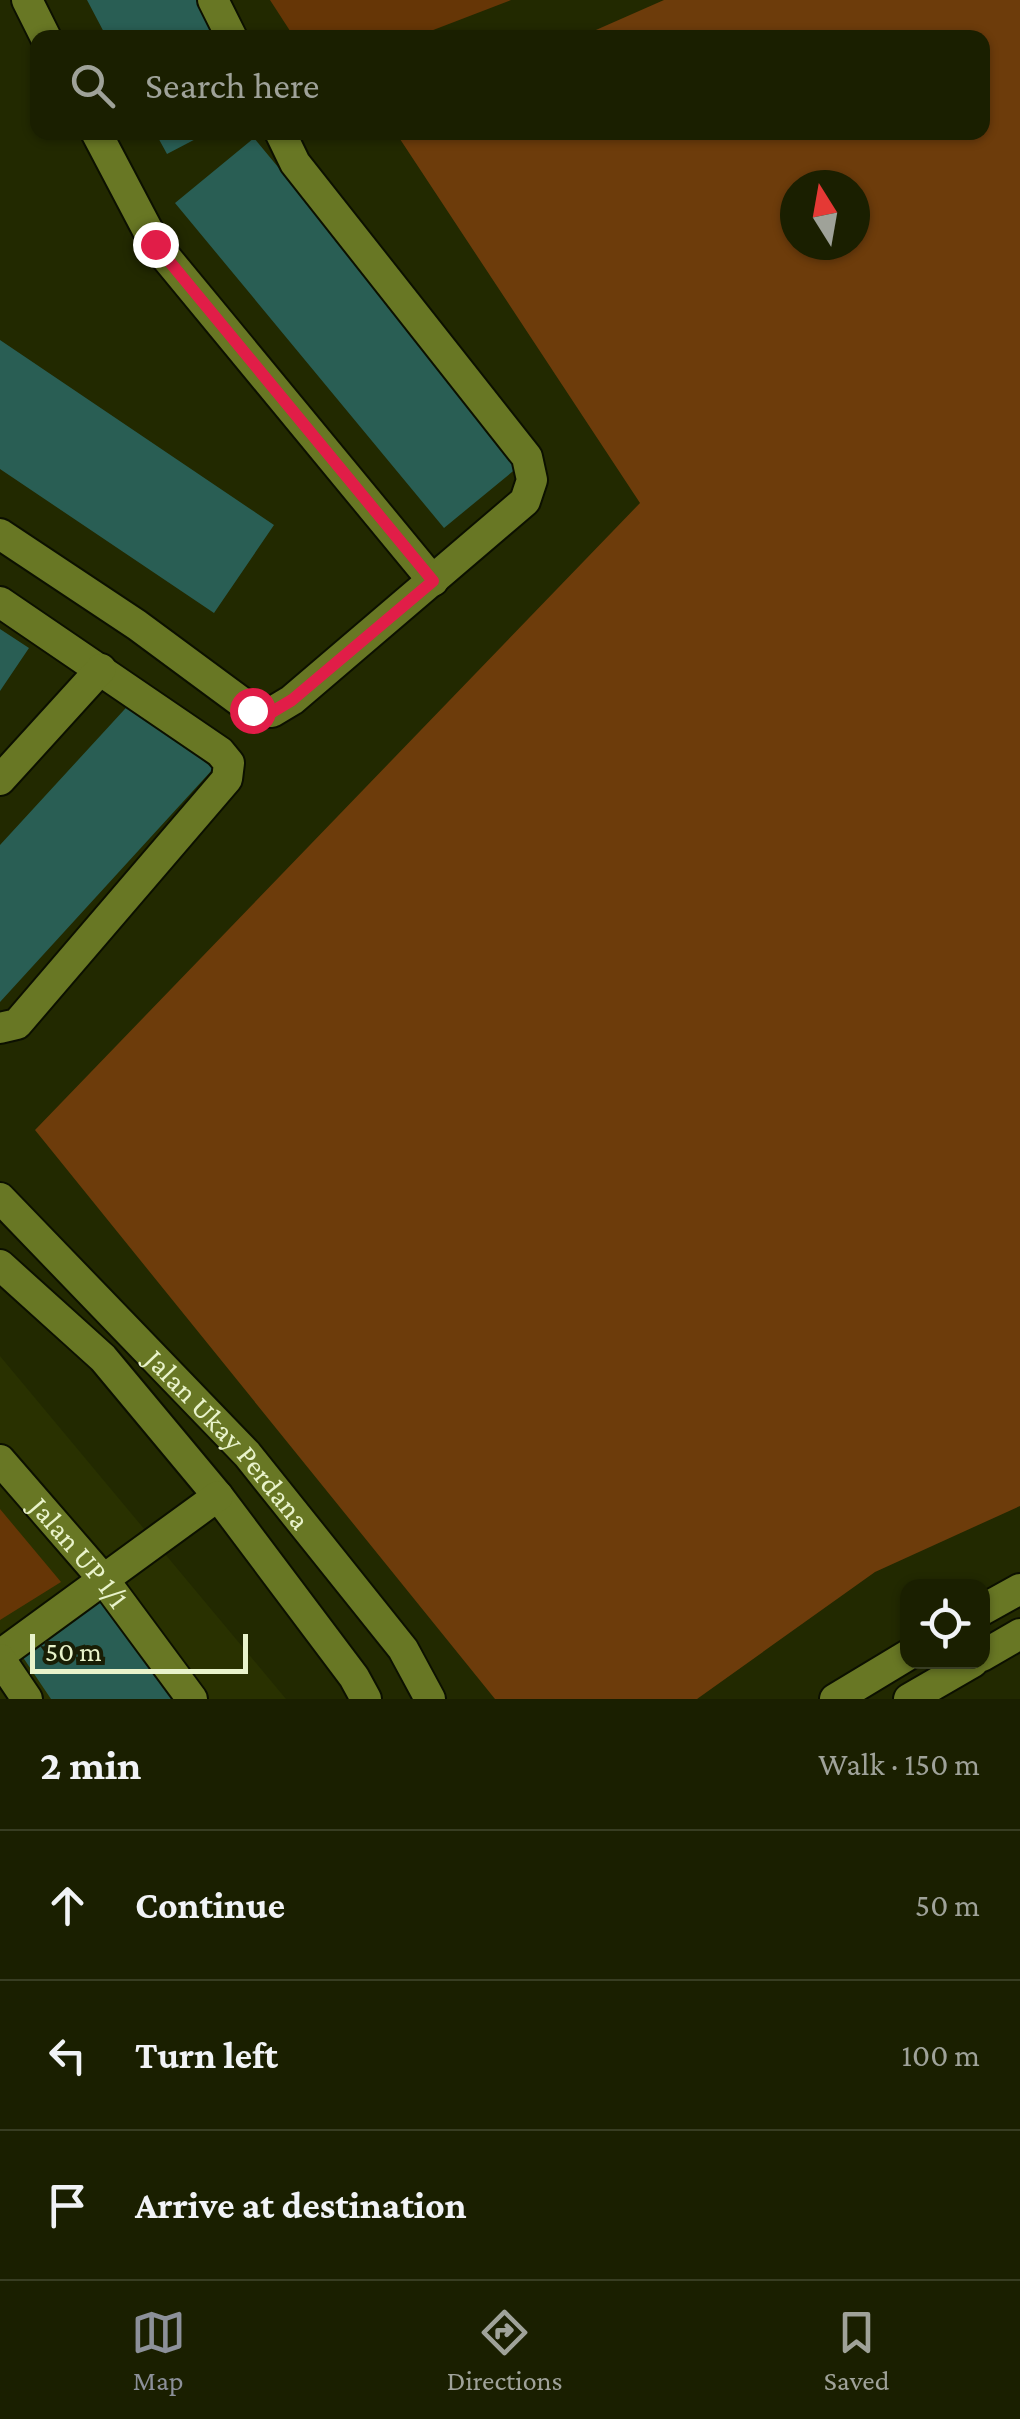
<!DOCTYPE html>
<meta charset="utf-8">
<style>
body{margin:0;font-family:"Crimson Pro",serif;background:#23270a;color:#f1f3f6}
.controls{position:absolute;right:30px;bottom:30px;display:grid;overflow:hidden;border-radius:20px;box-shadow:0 2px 8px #0004}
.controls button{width:90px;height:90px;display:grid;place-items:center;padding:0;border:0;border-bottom:2px solid #383d22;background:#1a1f00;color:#f1f3f6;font:50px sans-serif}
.compass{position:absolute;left:780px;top:170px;width:90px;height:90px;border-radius:50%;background:#1a1f00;box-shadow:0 2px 8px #0004;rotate:349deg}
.scale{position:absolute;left:30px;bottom:25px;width:218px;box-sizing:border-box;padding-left:10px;border:5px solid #e9f3cb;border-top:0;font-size:28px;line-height:35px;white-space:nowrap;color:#e9f3cb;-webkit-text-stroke:8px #191e05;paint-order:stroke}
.stop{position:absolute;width:30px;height:30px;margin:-22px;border:8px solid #e11d48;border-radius:50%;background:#fff}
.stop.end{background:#e11d48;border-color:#fff;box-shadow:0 2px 10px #0008}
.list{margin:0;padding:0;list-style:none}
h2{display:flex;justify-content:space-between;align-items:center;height:130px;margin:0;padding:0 40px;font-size:42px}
h2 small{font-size:32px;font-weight:400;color:#9fa299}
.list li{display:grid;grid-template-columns:65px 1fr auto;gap:30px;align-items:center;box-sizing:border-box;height:150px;padding:0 40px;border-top:2px solid #383d22}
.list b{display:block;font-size:38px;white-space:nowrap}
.list em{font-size:32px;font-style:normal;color:#9fa299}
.icon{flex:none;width:55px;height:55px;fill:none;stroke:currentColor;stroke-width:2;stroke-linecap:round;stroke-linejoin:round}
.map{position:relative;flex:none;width:1020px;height:1699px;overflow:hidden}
.search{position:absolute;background:#1a1f00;box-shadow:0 2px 8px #0004;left:30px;right:30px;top:30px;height:110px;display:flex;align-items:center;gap:25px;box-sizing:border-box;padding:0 35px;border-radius:20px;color:#9fa299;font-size:38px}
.sheet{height:580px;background:#1a1f00}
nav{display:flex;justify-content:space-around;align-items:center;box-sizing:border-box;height:140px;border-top:2px solid #383d22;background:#1a1f00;font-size:28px;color:#9fa299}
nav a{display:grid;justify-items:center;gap:5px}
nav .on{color:#8c9099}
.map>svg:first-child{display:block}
</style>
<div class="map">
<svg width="1020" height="1699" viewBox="0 0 1020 1699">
<rect width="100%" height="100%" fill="#222900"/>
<path fill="#293100" d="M0,1356L286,1699H0Z"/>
<path fill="#663606" d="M270,0H511L415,37H294Z
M0,1509L61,1582L0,1620Z"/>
<path fill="#6d3c0b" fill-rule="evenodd" d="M664,0H1020V1506L875,1572L697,1699H495L35,1130L640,503L396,133L982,132V38L580,37ZM795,185H855V245H795Z"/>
<path fill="#295e54" d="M87,0H204L223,38H107Z
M155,132H209L167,154Z
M254,138L523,463L444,528L175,203Z
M0,340L274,525L214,613L0,469Z
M0,629L29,648L0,691Z
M135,698L213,769L0,1002V845Z
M102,1593L176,1699H51L18,1650Z"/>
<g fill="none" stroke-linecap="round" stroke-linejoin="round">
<g stroke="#0c1000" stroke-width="34">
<g id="minor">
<path d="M27,0L46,38"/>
<path d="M213,0L232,38"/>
<path d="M96,132L155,244L433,581"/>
<path d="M0,534L137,625L252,710L272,712L292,700L525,501L532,480L527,457L295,163L280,132"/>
<path d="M0,602L220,752L229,763L227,779L17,1024L0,1028"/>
<path d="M0,780L101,669"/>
<path id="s1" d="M0,1198L247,1454L403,1649L430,1699"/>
<path d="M0,1265L103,1358L218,1496L354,1677L366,1699"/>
<path id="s2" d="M0,1460L104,1580L192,1699"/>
<path d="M982,1610L1020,1589"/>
<path d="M0,1655L218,1496"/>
<path d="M982,1656L1020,1634"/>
<path d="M0,1659L27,1699"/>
<path d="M835,1699L908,1655"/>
<path d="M909,1699L973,1662"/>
</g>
</g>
<use href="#minor" stroke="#687724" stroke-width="30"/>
</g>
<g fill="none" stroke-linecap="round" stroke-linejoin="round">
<path stroke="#e11d48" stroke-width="12" d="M155,244L433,581L292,700L272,712L252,710"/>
</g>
<g text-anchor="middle" stroke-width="8" stroke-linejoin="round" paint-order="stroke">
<g font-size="30" fill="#e9f3cb" stroke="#191e05">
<text dy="10" stroke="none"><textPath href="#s1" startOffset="332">Jalan Ukay Perdana</textPath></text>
<text dy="10" stroke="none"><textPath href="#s2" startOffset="122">Jalan UP 1/1</textPath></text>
</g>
</g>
</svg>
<div class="controls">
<button><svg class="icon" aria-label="locate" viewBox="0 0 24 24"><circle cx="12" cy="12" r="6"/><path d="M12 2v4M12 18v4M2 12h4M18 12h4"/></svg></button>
</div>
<svg class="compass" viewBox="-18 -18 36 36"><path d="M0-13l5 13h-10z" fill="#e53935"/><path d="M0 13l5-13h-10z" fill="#9fa299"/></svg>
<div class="scale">50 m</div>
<div class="stop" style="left:252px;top:710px"></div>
<div class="stop end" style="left:155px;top:244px"></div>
<div class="search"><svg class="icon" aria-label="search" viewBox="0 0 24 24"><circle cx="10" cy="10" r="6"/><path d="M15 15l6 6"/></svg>Search here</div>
</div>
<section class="sheet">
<h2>2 min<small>Walk · 150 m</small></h2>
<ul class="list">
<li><svg class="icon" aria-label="ahead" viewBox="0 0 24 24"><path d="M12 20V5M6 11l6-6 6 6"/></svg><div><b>Continue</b></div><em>50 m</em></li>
<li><svg class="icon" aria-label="left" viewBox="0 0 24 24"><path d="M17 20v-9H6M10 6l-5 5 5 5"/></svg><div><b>Turn left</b></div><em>100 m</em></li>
<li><svg class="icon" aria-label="arrive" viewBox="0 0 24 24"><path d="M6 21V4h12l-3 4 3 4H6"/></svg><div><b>Arrive at destination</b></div></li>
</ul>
</section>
<nav>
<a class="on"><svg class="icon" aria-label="map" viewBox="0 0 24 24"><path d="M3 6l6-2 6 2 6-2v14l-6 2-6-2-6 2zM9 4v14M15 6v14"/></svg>Map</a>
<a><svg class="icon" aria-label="directions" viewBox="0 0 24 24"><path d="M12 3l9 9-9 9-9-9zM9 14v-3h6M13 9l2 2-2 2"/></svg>Directions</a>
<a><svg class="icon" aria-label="saved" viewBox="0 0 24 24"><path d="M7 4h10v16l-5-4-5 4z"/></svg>Saved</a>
</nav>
